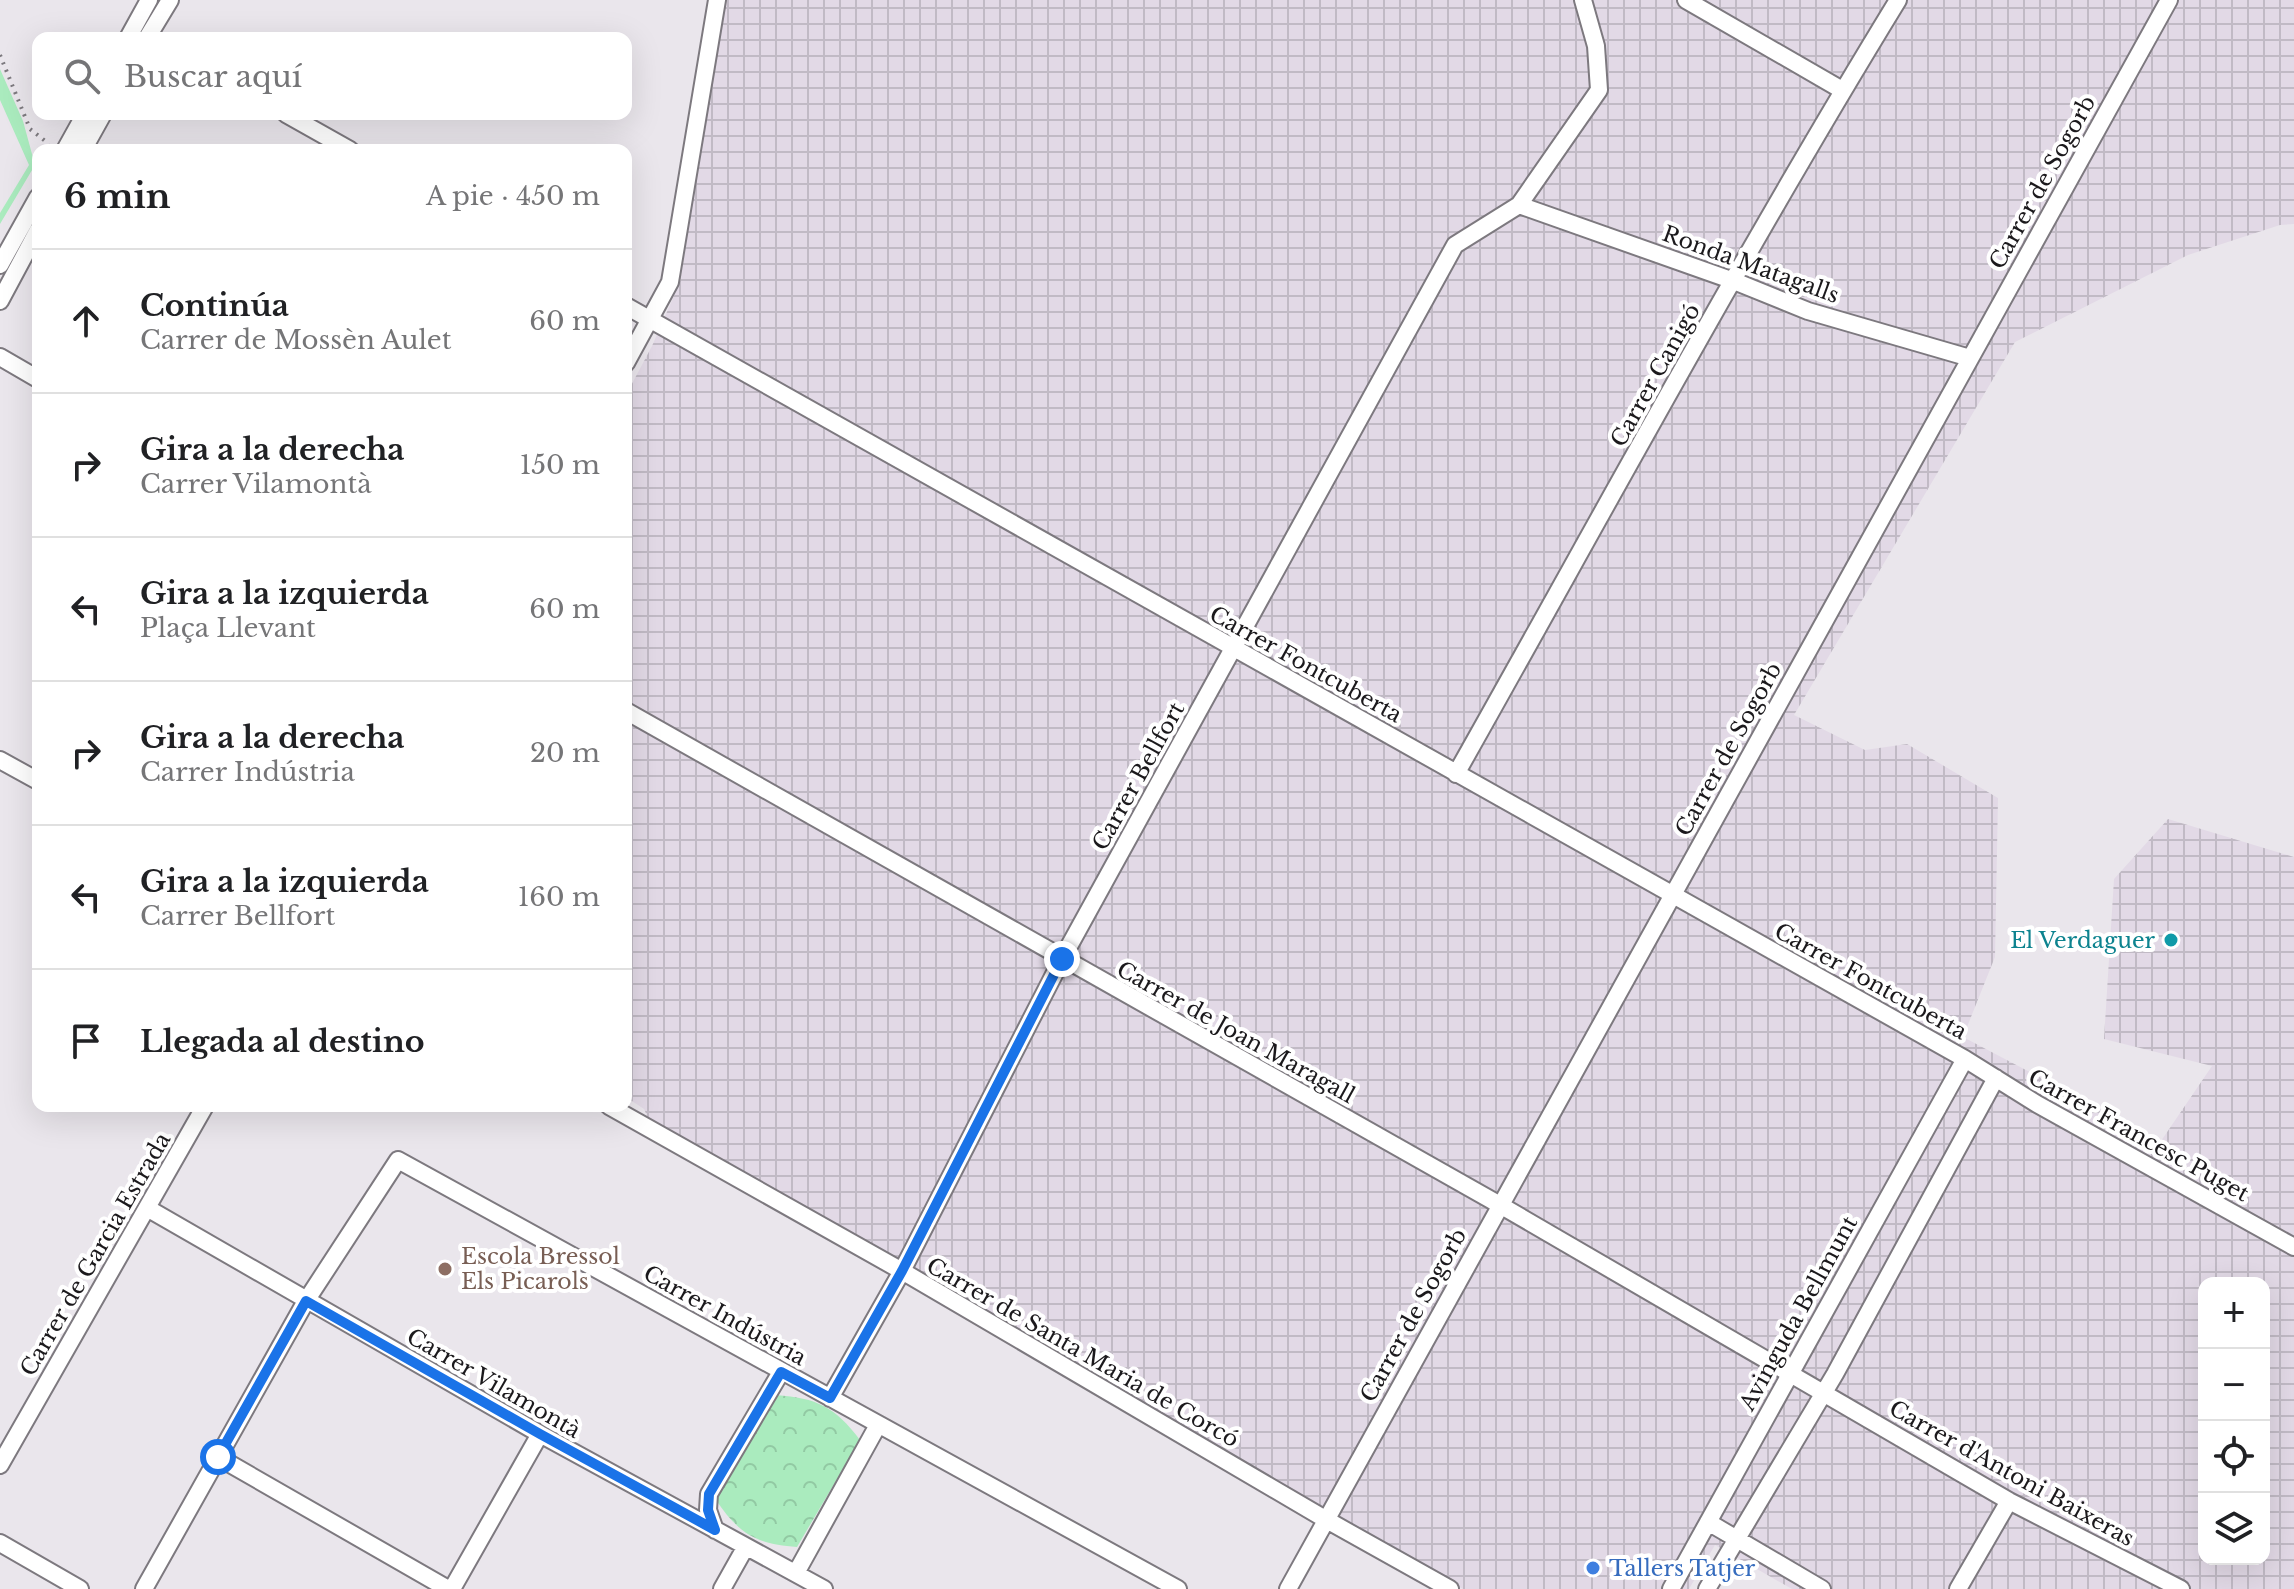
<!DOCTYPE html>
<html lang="es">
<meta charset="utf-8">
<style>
body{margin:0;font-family:"Libre Baskerville",serif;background:#f6f6f6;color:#202124}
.controls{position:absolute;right:24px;bottom:24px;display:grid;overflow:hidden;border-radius:16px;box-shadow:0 8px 32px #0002}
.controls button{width:72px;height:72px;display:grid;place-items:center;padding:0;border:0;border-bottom:2px solid #e0e0e0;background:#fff;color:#202124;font:40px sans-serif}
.stop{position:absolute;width:24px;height:24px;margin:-18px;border:6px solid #1a73e8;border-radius:50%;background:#fff}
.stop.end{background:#1a73e8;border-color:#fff;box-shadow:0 2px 8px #0008}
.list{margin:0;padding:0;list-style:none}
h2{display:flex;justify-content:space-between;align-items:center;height:104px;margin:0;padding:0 32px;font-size:34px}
h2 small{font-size:26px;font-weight:400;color:#757577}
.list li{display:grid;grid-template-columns:52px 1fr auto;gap:24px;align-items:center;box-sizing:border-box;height:144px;padding:0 32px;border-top:2px solid #e0e0e0}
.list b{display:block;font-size:30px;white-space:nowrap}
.list p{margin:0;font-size:26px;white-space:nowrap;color:#757577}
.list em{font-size:26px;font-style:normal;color:#757577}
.icon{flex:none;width:44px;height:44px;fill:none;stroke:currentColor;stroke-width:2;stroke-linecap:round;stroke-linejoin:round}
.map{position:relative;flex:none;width:2294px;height:1589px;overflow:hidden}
.search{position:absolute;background:#fff;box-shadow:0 8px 32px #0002;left:32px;top:32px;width:600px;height:88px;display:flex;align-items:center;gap:20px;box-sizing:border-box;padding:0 28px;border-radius:16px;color:#757577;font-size:30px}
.panel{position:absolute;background:#fff;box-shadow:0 8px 32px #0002;left:32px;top:144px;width:600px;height:968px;border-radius:16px}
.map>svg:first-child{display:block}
</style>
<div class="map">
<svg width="2294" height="1589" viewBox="0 0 2294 1589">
<defs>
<pattern id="industrial-grid" width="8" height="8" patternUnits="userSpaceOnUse" patternTransform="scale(2)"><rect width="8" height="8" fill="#e2d9e6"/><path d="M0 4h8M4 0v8" fill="none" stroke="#c1bac5"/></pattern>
<pattern id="forest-crowns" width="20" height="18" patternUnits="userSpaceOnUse" patternTransform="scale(2)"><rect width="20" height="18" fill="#aaebbe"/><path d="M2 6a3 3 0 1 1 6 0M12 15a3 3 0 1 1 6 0" fill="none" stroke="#92c9a3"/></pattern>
</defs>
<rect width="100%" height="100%" fill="#eae6ec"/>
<path fill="url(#industrial-grid)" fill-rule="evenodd" d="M725,0H2294V224L2280,225L2188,255L2015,342L1794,715L1865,750L1907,744L1998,798L1995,957L1963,1037L2161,1141L2212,1066L2104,1039L2114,879L2168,819L2294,857V1589H1792L1715,1545L1689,1589H1463L656,1136L644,1109L626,1097V395L652,346L680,282ZM2204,1283H2264V1559H2204Z"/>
<path fill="#aaebbe" d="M0,69L23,121L35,165L0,224V213L29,165L0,100Z"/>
<path fill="url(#forest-crowns)" d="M776,1395C817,1398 835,1407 860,1440L797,1547C756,1544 739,1534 716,1500Z"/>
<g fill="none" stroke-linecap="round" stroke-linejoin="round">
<g stroke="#7d797f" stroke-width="20">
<path id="minor" d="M1686,0L1842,90
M128,38L149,0
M147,38L170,0
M286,114L350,150
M65,150L85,114
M83,150L103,114
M1519,205L1734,281L1808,311L1970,358
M0,265L38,197
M0,301L38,230
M626,306L1965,1059L2037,1104L2294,1247
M0,357L38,379
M626,363L670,282L717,0
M626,711L1500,1205L2009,1501L2181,1589
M0,760L38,781
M1456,774C1602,515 1743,253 1898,0
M609,1106L902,1271L1325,1519L1450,1589
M147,1208L540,1434L824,1589
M830,1398L902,1271L1062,959L1455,245L1519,205L1599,90L1596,46L1583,0
M218,1457L448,1589
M0,1465L205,1106
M1708,1522L1822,1589
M715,1530L708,1510L709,1494L781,1372
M0,1543L80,1589
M796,1573L878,1425
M144,1589L306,1301L398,1160L1178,1589
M452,1589L540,1434
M722,1589L745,1548
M1288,1589L2169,0
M1671,1589L1965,1059
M1707,1589L1835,1374L1996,1078
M1958,1589L2009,1501"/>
</g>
<path stroke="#7d7a7f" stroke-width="4" stroke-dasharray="2 6" stroke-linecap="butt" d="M0,55L30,129L49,144"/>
<use href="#minor" stroke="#fff" stroke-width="16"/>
</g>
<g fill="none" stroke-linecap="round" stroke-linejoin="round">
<path stroke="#1a73e8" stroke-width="10" d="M218,1457L306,1301L540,1434L715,1530L708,1510L709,1494L781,1372L830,1398L902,1271L1062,959"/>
</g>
<circle fill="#0f9aa8" stroke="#fff" stroke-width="3" cx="2171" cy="940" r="8"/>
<circle fill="#8d6e63" stroke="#fff" stroke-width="3" cx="445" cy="1269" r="8"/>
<circle fill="#3f7fe0" stroke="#fff" stroke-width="3" cx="1593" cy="1568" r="8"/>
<g text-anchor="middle" stroke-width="8" stroke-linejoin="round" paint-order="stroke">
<g font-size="22" fill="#1b191c" stroke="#fff">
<text transform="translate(2042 182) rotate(-61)" y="8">Carrer de Sogorb</text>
<text transform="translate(1751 264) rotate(20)" y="8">Ronda Matagalls</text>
<text transform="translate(1655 375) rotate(-61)" y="8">Carrer Canigó</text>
<text transform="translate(1306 664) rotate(29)" y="8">Carrer Fontcuberta</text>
<text transform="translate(1728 749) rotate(-61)" y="8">Carrer de Sogorb</text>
<text transform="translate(1138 776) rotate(-61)" y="8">Carrer Bellfort</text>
<text transform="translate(1871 981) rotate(29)" y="8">Carrer Fontcuberta</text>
<text transform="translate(1236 1032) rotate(29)" y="8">Carrer de Joan Maragall</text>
<text transform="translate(2139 1135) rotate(29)" y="8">Carrer Francesc Puget</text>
<text transform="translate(95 1254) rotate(-60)" y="8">Carrer de Garcia Estrada</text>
<text transform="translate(1798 1313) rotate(-61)" y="8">Avinguda Bellmunt</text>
<text transform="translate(725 1315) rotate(29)" y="8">Carrer Indústria</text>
<text transform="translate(1413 1315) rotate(-61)" y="8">Carrer de Sogorb</text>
<text transform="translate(1083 1352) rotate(30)" y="8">Carrer de Santa Maria de Corcó</text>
<text transform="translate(494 1383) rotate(30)" y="8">Carrer Vilamontà</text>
<text transform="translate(2012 1473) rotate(29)" y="8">Carrer d'Antoni Baixeras</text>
</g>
<g font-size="22" fill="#0d838f" stroke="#fff" text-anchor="end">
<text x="2155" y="948">El Verdaguer</text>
</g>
<g font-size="22" fill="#785e54" stroke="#fff" text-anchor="start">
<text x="461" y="1264">Escola Bressol<tspan x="461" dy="25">Els Picarols</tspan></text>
</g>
<g font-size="22" fill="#366cbe" stroke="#fff" text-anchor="start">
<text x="1609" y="1576">Tallers Tatjer</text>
</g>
</g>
</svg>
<div class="controls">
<button>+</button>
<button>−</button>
<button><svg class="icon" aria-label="locate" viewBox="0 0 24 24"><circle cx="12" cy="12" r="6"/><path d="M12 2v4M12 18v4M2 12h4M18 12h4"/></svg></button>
<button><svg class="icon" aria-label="layers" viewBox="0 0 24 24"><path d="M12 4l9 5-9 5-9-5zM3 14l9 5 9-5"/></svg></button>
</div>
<div class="stop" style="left:218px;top:1457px"></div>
<div class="stop end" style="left:1062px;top:959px"></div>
<div class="search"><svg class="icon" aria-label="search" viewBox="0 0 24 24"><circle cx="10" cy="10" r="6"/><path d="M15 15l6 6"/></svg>Buscar aquí</div>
<section class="panel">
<h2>6 min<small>A pie · 450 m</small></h2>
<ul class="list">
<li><svg class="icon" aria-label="ahead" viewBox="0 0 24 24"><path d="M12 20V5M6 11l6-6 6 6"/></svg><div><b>Continúa</b><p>Carrer de Mossèn Aulet</p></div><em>60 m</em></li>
<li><svg class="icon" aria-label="right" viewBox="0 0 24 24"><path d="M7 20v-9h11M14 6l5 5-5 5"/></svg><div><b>Gira a la derecha</b><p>Carrer Vilamontà</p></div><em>150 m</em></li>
<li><svg class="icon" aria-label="left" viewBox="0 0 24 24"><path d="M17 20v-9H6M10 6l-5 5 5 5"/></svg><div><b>Gira a la izquierda</b><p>Plaça Llevant</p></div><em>60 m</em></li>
<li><svg class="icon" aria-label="right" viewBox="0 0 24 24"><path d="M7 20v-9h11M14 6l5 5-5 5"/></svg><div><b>Gira a la derecha</b><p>Carrer Indústria</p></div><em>20 m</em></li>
<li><svg class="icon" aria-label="left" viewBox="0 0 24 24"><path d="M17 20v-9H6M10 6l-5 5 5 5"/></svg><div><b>Gira a la izquierda</b><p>Carrer Bellfort</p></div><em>160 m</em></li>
<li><svg class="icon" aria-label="arrive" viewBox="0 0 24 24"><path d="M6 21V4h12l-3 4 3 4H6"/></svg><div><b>Llegada al destino</b></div></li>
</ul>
</section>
</div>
